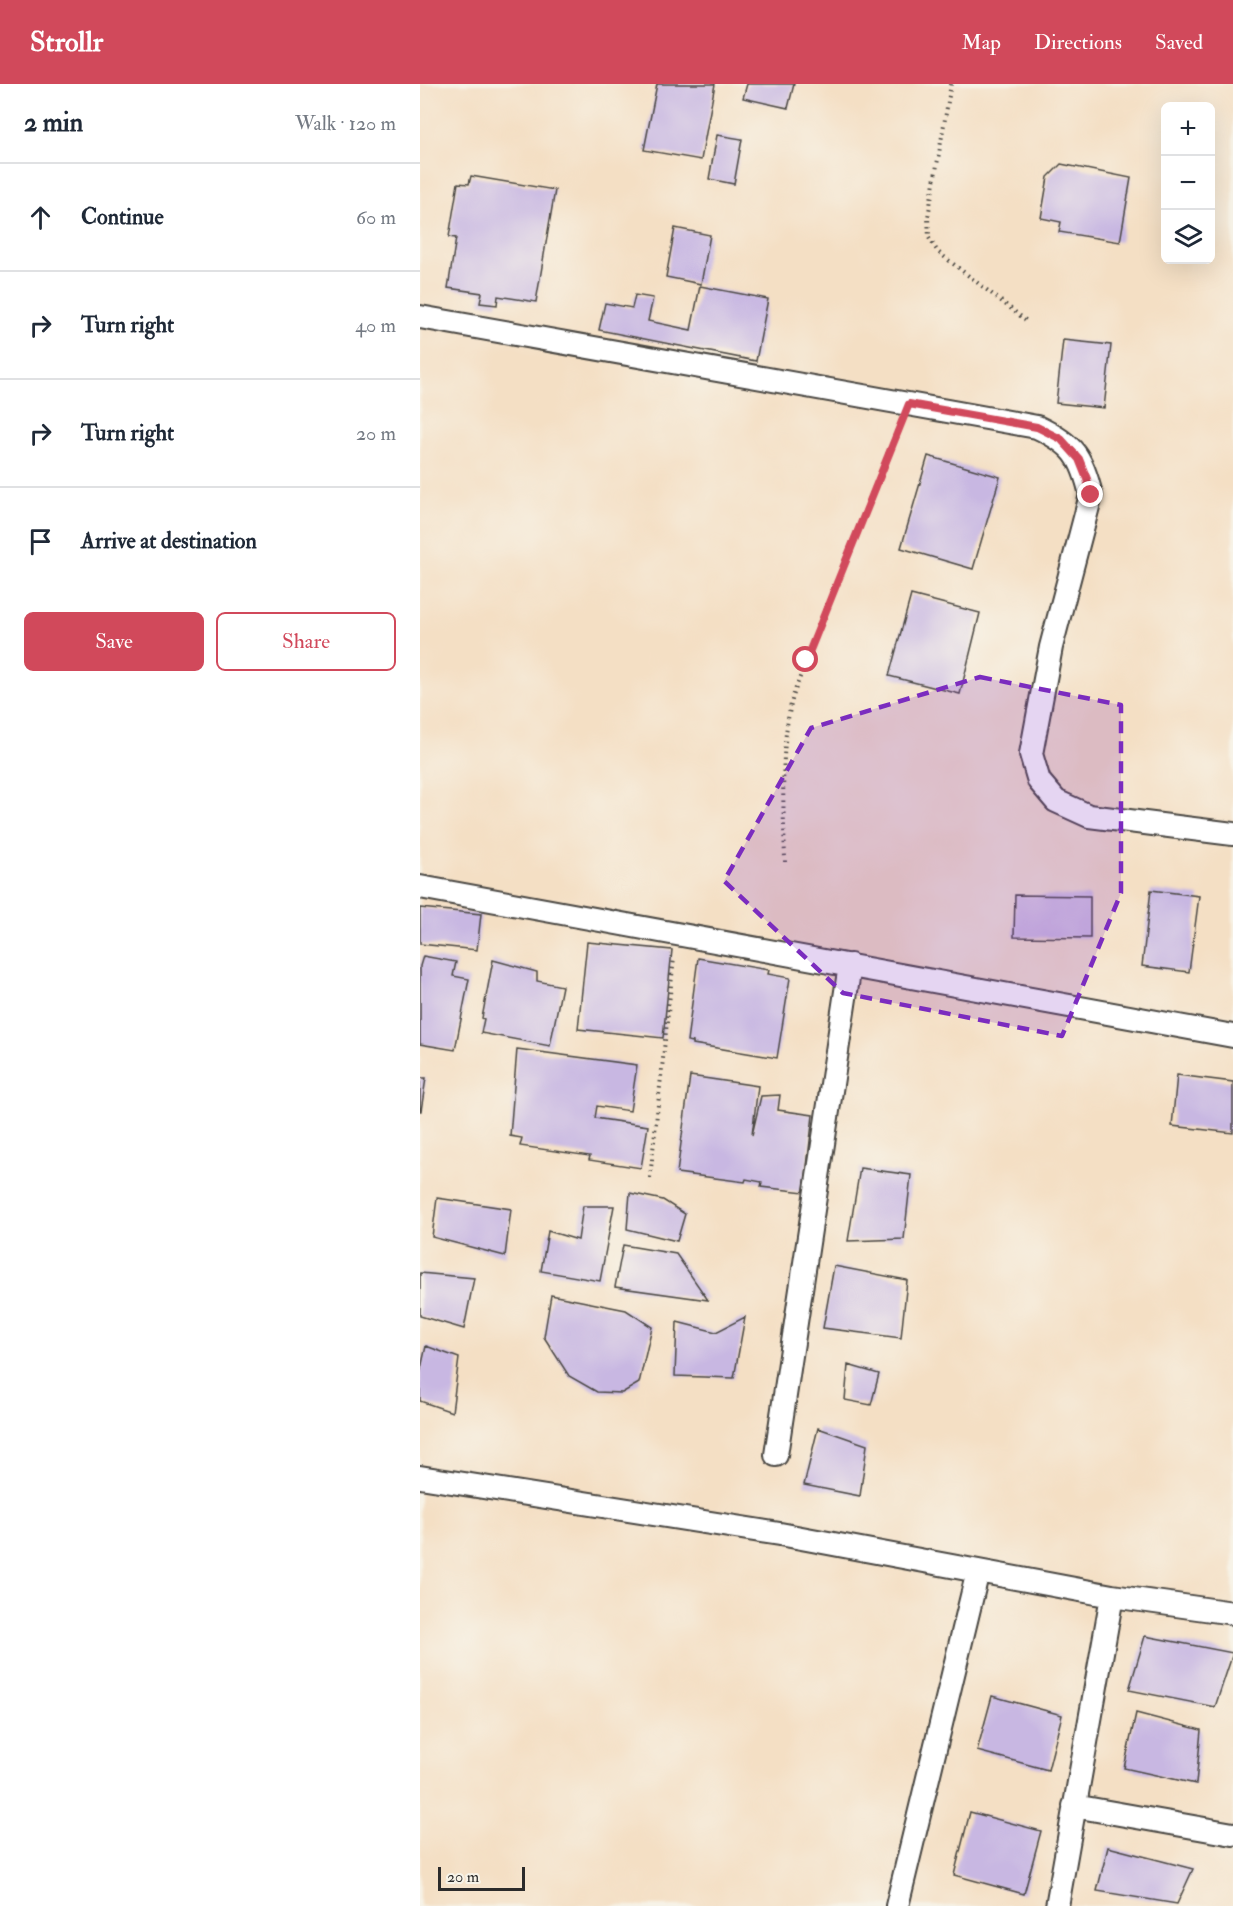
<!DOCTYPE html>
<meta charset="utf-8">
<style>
body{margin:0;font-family:"IM FELL Double Pica",serif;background:#f6f6f7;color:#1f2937}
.controls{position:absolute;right:18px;top:18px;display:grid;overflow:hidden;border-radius:9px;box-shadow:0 6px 24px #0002}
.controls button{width:54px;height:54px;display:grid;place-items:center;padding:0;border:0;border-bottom:2px solid #e0e1e3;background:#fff;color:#1f2937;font:30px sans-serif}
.scale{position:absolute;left:18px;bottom:15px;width:87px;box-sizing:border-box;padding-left:6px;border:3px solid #2b2b2b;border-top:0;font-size:16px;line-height:21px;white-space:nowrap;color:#2b2b2b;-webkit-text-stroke:4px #f7f3e8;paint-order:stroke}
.stop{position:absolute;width:18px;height:18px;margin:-14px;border:4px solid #d1495b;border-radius:50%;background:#fff}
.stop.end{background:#d1495b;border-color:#fff;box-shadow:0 2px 6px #0008}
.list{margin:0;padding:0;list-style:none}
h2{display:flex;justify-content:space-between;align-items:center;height:78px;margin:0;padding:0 24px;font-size:26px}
h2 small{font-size:20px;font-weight:400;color:#747a83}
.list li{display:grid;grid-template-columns:39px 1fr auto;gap:18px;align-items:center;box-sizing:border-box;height:108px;padding:0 24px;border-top:2px solid #e0e1e3}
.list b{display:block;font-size:22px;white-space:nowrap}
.list em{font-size:20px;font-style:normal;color:#747a83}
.actions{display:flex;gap:12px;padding:18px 24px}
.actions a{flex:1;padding:14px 0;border:2px solid #d1495b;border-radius:9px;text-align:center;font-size:21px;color:#d1495b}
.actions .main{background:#d1495b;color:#fff}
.icon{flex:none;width:33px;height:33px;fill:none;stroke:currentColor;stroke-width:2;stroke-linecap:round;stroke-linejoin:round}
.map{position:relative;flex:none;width:813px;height:1822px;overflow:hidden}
header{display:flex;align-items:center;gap:36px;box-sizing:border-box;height:84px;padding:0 30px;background:#d1495b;color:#fff}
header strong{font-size:28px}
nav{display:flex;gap:33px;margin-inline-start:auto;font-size:21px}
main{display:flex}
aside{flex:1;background:#fff}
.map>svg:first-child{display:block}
</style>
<header>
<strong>Strollr</strong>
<nav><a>Map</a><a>Directions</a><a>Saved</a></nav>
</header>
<main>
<aside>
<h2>2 min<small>Walk · 120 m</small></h2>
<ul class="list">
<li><svg class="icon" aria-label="ahead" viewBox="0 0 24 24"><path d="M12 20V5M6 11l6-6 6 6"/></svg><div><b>Continue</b></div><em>60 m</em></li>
<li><svg class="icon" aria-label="right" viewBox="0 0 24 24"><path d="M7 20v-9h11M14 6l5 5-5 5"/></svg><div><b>Turn right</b></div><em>40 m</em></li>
<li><svg class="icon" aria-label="right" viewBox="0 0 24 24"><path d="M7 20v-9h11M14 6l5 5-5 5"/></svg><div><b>Turn right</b></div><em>20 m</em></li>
<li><svg class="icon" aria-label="arrive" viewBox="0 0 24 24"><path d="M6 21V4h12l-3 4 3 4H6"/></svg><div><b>Arrive at destination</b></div></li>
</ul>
<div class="actions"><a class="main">Save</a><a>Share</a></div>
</aside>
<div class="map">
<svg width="813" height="1822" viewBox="0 0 813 1822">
<rect width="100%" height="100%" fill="#f7f3e8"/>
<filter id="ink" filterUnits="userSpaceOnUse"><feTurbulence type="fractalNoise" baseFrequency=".0167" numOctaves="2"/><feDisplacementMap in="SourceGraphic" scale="12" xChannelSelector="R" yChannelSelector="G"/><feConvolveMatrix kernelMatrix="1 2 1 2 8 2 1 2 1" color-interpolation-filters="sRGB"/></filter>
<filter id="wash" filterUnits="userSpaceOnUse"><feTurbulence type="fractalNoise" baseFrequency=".008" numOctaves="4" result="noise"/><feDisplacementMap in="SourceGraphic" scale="24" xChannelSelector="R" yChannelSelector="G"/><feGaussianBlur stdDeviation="1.35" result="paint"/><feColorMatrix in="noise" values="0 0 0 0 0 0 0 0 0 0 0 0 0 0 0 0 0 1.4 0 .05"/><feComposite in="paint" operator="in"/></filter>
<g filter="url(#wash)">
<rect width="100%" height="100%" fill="#f4dfc4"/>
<g id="blocks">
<path fill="#c8b7e2" d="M237,0H295L281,76L224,66Z
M327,0H374L368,24L323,14Z
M297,51L322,55L314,100L289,95Z
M641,80L711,94L700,158L639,148L641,138L621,134L628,93Z
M51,92L135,106L116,218L78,212L77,221L60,219L62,209L28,204L36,154L29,153L38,99L49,100Z
M255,144L290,151L281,200L246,193Z
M280,202L348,215L336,277L179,246L185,219L212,224L215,211L233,214L228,237L271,246Z
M643,256L691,261L684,324L636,319Z
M508,372L580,393L553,485L481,464Z
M491,511L560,529L540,610L469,592Z
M731,806L779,812L769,888L722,882Z
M595,811L670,812V854L594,853Z
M0,824L61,830L57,866L0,860Z
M167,858L252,866L243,954L158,945Z
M3,872L36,878L33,892L49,895L35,966L0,960V882Z
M278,874L349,886L348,890L370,894L357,974L273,960V958L267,957Z
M73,876L117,888V897L142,902L130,962L61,949L64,935L62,934Z
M97,965L217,981L210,1027L177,1022L175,1034L228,1042L221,1084L169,1076L170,1072L100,1062L102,1054L90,1052Z
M757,991L813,998V1049L752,1042Z
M270,992L338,1002L332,1051L341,1012L360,1011L358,1026L393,1031L384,1108L341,1103L342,1098L326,1095L325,1098L257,1089Z
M0,994H6L1,1027H0Z
M440,1084L491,1091L484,1155L428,1157Z
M210,1109L243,1116L265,1130L257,1157L207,1145Z
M17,1114L91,1125L85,1172L12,1153Z
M163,1122H194L180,1197L121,1187L128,1147L158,1156Z
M203,1161L256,1170L288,1216L195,1203Z
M414,1182L487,1196L481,1254L403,1244Z
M0,1189L54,1194L44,1245L0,1232Z
M131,1211L206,1226L232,1243L219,1299L202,1309L177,1308L149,1292L124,1253Z
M325,1233L314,1294L255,1292L257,1238L296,1248Z
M6,1262L39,1274L32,1328L0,1317V1289Z
M428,1281L459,1290L451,1321L425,1316Z
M398,1344L447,1361L440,1412L384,1401Z
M725,1552L813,1569L795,1623L709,1606Z
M572,1612L642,1631L628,1686L557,1667Z
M716,1629L781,1646L776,1700L704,1684Z
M550,1728L621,1747L604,1810L534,1791Z
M688,1763L773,1785L757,1820L677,1807Z"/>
</g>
</g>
<g filter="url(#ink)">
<use href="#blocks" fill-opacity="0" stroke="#494642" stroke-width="1.5"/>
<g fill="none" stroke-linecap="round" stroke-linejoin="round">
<g stroke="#494642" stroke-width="26">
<path id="minor" d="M0,233L617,343C653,360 662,372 671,411L631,563L611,670L619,697L636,717L669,732L813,750
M0,803L813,952
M356,1371L430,881
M0,1393L360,1450L692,1512L813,1529
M654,1722L813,1750
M477,1822L558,1487
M637,1822L692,1512"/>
</g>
<path stroke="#494642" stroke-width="4" stroke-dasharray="1.5 4.5" stroke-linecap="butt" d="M531,0L508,133L509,154L518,168L608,238
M365,778C364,725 359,668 372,616C376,602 382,589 386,576L479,343
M230,1094L254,874"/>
<use href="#minor" stroke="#fff" stroke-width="22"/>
</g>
</g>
<g fill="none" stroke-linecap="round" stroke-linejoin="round" filter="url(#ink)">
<path stroke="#d1495b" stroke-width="8" d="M386,576L489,320L617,343L641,355L659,375L667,395L671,411"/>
</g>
<path fill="#7b2cbf" fill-opacity="0.2" stroke="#7b2cbf" stroke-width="4.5" stroke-dasharray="12 8" stroke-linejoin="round" d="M560,593L701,621V809L642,952L423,909L304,797L391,644Z"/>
</svg>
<div class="controls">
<button>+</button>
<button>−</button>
<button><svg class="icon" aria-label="layers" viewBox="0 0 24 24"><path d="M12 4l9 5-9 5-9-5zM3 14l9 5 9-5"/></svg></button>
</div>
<div class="scale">20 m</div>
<div class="stop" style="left:386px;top:576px"></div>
<div class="stop end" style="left:671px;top:411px"></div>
</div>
</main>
